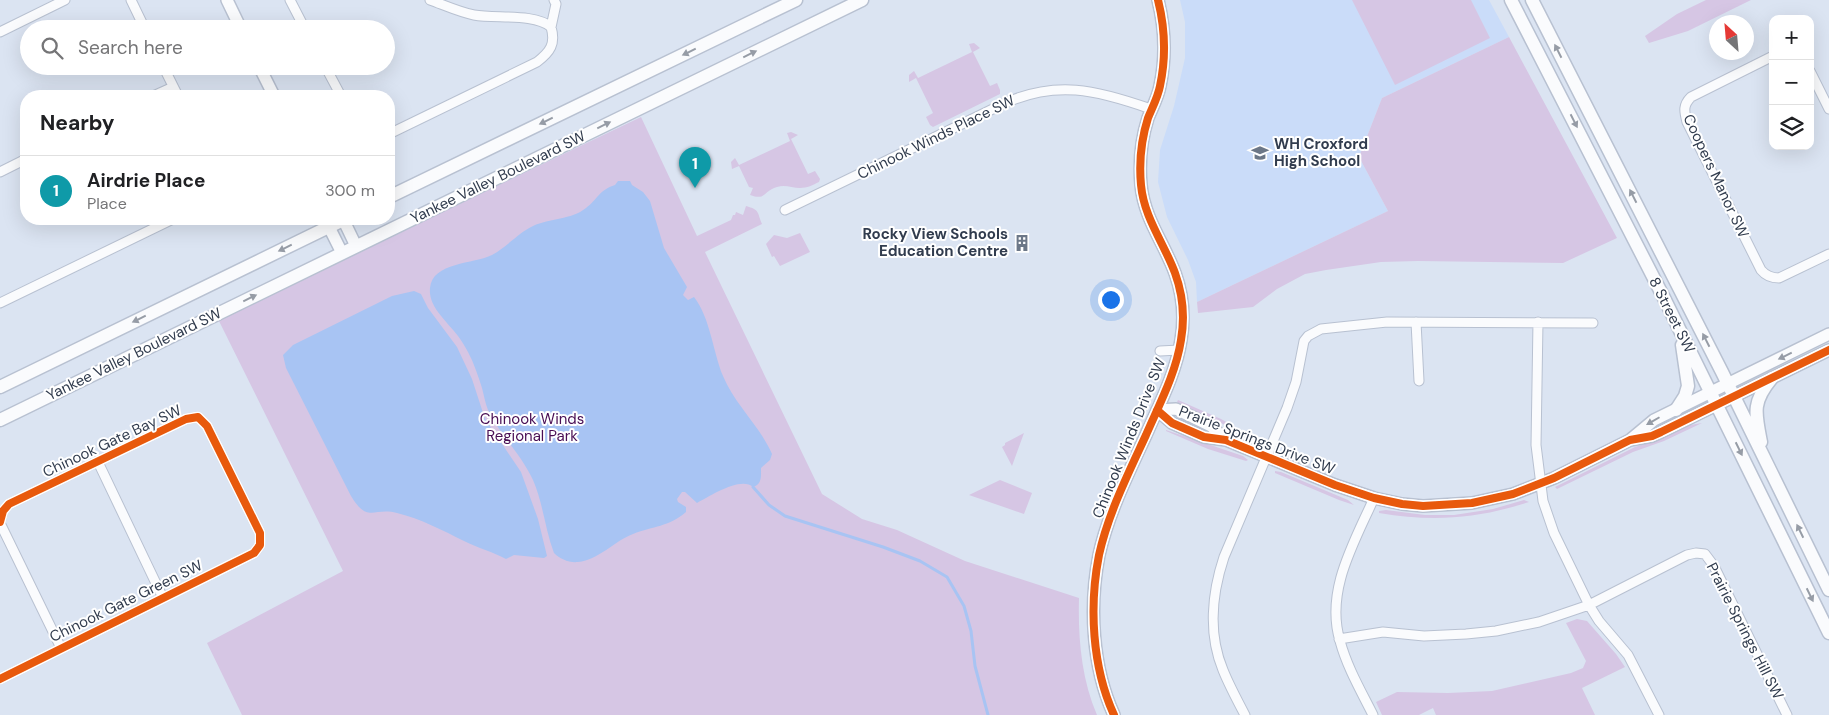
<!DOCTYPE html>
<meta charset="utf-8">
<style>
body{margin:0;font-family:"DM Sans",sans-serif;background:#f6f6f6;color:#202124}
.controls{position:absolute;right:15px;top:15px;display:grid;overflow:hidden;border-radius:10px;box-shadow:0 5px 20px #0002}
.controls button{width:45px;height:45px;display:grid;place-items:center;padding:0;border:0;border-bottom:1px solid #e0e0e0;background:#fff;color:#202124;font:25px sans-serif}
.compass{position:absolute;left:1709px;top:15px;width:45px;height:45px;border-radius:50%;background:#fff;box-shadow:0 5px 20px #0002;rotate:334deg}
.you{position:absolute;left:1110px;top:299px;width:18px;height:18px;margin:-12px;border:4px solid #fff;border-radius:50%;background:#1a73e8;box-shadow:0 0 0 8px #1a73e833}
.badge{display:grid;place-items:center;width:32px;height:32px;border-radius:50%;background:#db2777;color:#fff;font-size:16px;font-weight:700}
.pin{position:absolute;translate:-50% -41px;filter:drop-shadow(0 1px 2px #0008)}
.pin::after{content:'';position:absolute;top:26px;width:18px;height:15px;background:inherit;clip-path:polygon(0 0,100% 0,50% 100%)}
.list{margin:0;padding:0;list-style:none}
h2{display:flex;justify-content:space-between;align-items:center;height:65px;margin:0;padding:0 20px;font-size:21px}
h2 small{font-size:16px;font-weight:400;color:#757577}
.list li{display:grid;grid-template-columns:32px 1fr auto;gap:15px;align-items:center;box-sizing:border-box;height:70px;padding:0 20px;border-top:1px solid #e0e0e0}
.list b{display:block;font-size:19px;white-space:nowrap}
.list p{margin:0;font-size:16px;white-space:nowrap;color:#757577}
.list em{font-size:16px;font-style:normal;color:#757577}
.icon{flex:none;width:28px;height:28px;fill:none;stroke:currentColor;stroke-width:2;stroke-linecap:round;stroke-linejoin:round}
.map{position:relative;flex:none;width:1829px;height:715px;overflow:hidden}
.search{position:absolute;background:#fff;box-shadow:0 5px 20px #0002;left:20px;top:20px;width:375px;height:55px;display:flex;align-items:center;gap:12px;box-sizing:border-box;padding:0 18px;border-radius:28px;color:#757577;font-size:19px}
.panel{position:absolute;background:#fff;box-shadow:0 5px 20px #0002;left:20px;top:90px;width:375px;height:135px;border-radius:20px}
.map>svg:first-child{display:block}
</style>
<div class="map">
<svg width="1829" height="715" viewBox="0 0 1829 715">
<rect width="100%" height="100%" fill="#dbe4f2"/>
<path fill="#cadcf9" d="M1180,0H1489L1509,37L1382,98L1359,157L1388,211L1197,302L1196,282L1188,260L1167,217L1158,182L1160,150L1174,106L1185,58V22Z"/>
<path fill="#d6c6e4" d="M1352,0H1471L1490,38L1395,85Z
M1706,0H1751L1688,31L1649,43L1645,36L1677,14Z
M1509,37L1617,238L1563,263L1418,261L1381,262L1326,270L1305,274L1277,289L1253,307L1198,313L1197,302L1388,211L1359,157L1382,98Z
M974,43L980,48L973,52L990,86L997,83L1000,90V94L933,127L930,125L926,117L933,113L916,78L909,82V75L914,71L918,78L972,52L969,44Z
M641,117L697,236L731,220L733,215H735L736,212L743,215L746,206C760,210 757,212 762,224L705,252L822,494L862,519L897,530L965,561L1079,598C1078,637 1081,678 1097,715H242L207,643L343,571L218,319Z
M791,132L798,135L791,139L808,174L815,171L820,179L819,182C813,185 807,188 800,188C792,188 785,184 777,187C763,191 766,201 750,195L753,188L749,187L739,166L732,169L731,162L735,158L739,165L790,141L787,133Z
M800,233L810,252L780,266L774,256L772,257L766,244L774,235L787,238Z
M1178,400L1221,419L1256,439L1249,438L1221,423L1182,406L1177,402Z
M1695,406L1697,409L1660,427L1659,423Z
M1702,423L1664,441L1633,452L1557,489L1555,487L1635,447L1660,439L1690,425Z
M1166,430L1243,456L1248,460L1246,461L1208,449L1166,431Z
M1024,433L1012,466L1002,447L1005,445V443Z
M1275,471L1281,472L1348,500L1354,505L1339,500L1275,473Z
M1000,480L1032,493L1024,514L969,495Z
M1524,500L1529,502C1477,519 1433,522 1379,513V511L1386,510L1425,515H1454L1493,509Z
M1577,619L1587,621L1616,654L1625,667L1582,688L1595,715H1436L1433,708L1419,715H1382L1376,702L1397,692L1448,693L1492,691L1571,673L1583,668L1586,661L1566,623Z"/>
<path fill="#a8c4f3" d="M618,181H630L632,185L643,192L650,201L664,248L687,287L683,295L688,300L694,297C710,317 713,352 723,376C735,405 760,426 772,454L770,460L761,468C761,477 762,484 753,487C741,476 710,496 697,503L685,492H682L677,499L678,502L686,507V512C668,527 654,526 633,534C614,541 599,560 578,562C569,563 560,559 554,553C545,529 543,503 533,480C521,454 500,435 488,410C485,403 484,395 482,388C478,376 474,363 468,352C465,347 462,341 458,336C448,322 428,307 430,288C432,262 474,264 492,255C507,247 518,233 533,226C550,218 571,220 586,208C598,199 599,190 615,185Z
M414,291L421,294L428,308L457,347L472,379L485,419L521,472L538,519L547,556L544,558L514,555L506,559C493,552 478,548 464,541C442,530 421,519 397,513C373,507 368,524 351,496L286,368L283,355L293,345L392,296Z"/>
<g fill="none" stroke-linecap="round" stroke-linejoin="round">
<path stroke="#a8c4f3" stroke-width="3" d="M753,487L769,505L785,516L883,547L920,561L947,577L964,606L971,631L975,666L988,715"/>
<g stroke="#b8c1d1" stroke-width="11">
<path id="minor" d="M131,0L145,29
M290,0L305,29
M551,27L556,4L554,0
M0,32L65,0
M1773,56L1691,97C1683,105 1684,111 1687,122L1761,270C1766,276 1771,278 1779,278L1829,254
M163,66L178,96
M325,66L341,96
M1810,71L1829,109
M153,96L173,87
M389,134L537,62C550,52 556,44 551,27C534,13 496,19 474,15C459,12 444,5 430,0
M0,172L26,159
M785,210L1001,105C1055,79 1097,90 1151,109
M0,303L173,219
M1416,322L1419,381
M1538,322L1536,445L1543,501L1554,533L1589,605L1599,621L1628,655L1659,715
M1160,351L1179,350
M98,462L163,598
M0,522L3,511L9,504L186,419L198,417L207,426L260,533V545L254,553L0,679
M0,523L61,648
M1339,639L1383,632L1424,636L1466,634L1496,631L1539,622L1589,605L1687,555L1696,553L1705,554L1714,566L1787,715
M1245,715C1237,700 1229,685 1223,670C1208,634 1212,593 1224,557L1287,408L1296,382L1304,341L1308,336L1321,329L1387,322L1593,323
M1373,715C1361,691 1347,667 1340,641C1325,591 1354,543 1374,498"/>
</g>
<g stroke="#b8c1d1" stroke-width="14">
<path id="tertiary" d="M227,0L241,29
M259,66L274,96
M325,219L342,253
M343,219L356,246
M1157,410L1172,423L1204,437L1226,440L1335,485L1374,498L1402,504L1423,506L1472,503L1513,494L1554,478L1630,440L1652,436L1661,432L1829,350
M1157,410L1176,409L1211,426L1226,440
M1630,440L1654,420L1829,334
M1114,715C1092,667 1089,606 1099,555C1108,514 1128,474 1146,435C1159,405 1176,373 1181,340C1185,317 1183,295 1175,273C1164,243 1144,218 1141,185C1139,163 1141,140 1148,118C1152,108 1158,97 1160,86C1166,58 1165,28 1158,0"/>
</g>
<g stroke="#b8c1d1" stroke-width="15">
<path id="secondary" d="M1511,0L1664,298L1829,633
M1532,0L1722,372L1829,590
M389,197L796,0
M0,387L345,219
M1676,410L1685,396L1688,386L1682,345
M0,420L862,0
M1761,442C1755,412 1752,402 1772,378"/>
</g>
<use href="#minor" stroke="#fafbfd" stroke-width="9"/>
<use href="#tertiary" stroke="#fafbfd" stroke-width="11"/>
<use href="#secondary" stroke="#fafbfd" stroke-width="12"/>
<g stroke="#fff" stroke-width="11">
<path id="cycleway" d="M1157,410L1172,423L1204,437L1226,440L1335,485L1374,498L1402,504L1423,506L1472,503L1513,494L1554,478L1630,440L1652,436L1661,432L1829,350
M0,522L3,511L9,504L186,419L198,417L207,426L260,533V545L254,553L0,679
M1114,715C1092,667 1089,606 1099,555C1108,514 1128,474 1146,435C1159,405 1176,373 1181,340C1185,317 1183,295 1175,273C1164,243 1144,218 1141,185C1139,163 1141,140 1148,118C1152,108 1158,97 1160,86C1166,58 1165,28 1158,0"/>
</g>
<use href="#cycleway" stroke="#e8590c" stroke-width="8"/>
</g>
<defs><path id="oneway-solid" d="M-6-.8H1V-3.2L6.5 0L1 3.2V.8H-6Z" transform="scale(1.25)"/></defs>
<g fill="#969ca6">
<use href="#oneway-solid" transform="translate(1558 51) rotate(-117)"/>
<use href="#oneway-solid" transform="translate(689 52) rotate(154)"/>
<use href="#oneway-solid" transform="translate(750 54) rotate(-26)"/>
<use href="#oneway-solid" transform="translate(546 121) rotate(154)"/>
<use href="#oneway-solid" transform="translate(1574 121) rotate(63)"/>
<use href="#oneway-solid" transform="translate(604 125) rotate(-26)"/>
<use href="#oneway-solid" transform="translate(1633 196) rotate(-117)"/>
<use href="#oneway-solid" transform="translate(285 248) rotate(154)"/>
<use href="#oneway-solid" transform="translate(250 298) rotate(-26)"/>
<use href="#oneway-solid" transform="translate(139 319) rotate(154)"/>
<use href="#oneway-solid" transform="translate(1706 340) rotate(-117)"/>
<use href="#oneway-solid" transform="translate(1785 356) rotate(154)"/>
<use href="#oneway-solid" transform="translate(1653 421) rotate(150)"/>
<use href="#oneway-solid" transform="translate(1739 449) rotate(64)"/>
<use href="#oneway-solid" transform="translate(1800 531) rotate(-116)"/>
<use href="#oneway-solid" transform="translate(1810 595) rotate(64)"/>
</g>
<defs>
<g id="school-bare" transform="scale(1.35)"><path d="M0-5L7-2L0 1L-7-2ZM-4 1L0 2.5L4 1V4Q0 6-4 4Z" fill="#6c7787" stroke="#fff" stroke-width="2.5" paint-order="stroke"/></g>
<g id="building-bare" transform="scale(1.35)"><path d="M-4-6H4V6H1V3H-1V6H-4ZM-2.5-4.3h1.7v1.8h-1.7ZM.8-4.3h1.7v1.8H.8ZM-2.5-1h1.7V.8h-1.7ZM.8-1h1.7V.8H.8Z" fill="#6c7787" stroke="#fff" stroke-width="2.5" paint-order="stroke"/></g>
</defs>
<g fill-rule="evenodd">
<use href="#school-bare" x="1260" y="153"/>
<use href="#building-bare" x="1022" y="243"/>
</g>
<g text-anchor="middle" stroke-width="4" stroke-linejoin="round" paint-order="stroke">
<g font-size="15" fill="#313c4e" stroke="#fff">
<text transform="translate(936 137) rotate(-26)" y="5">Chinook Winds Place SW</text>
<text transform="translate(1716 176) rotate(65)" y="5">Coopers Manor SW</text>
<text transform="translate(498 177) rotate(-26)" y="5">Yankee Valley Boulevard SW</text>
<text transform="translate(1672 315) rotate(63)" y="5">8 Street SW</text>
<text transform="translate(134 354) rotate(-26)" y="5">Yankee Valley Boulevard SW</text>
<text transform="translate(1129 438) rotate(-68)" y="5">Chinook Winds Drive SW</text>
<text transform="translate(1257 440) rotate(21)" y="5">Prairie Springs Drive SW</text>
<text transform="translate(112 441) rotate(-25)" y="5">Chinook Gate Bay SW</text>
<text transform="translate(126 601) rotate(-26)" y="5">Chinook Gate Green SW</text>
<text transform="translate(1745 631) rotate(63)" y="5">Prairie Springs Hill SW</text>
</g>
<g font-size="15" font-weight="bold" fill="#313c4e" stroke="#fff" text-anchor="start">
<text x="1274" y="149">WH Croxford<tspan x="1274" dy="17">High School</tspan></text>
<text x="1008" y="239" text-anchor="end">Rocky View Schools<tspan x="1008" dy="17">Education Centre</tspan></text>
</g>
<g font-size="15" fill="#490e54" stroke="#fff">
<text x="532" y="424">Chinook Winds<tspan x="532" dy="17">Regional Park</tspan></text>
</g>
</g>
</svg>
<div class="controls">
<button>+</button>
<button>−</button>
<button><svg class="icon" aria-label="layers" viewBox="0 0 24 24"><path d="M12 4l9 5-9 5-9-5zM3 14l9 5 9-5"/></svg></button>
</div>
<svg class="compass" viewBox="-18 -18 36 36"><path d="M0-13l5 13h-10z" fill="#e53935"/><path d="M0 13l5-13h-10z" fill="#757577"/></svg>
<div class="you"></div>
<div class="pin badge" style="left:695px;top:188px;background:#0f9aa8">1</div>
<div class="search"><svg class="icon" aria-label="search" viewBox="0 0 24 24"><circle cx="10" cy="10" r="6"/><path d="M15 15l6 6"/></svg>Search here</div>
<section class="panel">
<h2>Nearby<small></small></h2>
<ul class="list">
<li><span class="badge" style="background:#0f9aa8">1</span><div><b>Airdrie Place</b><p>Place</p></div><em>300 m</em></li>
</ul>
</section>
</div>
